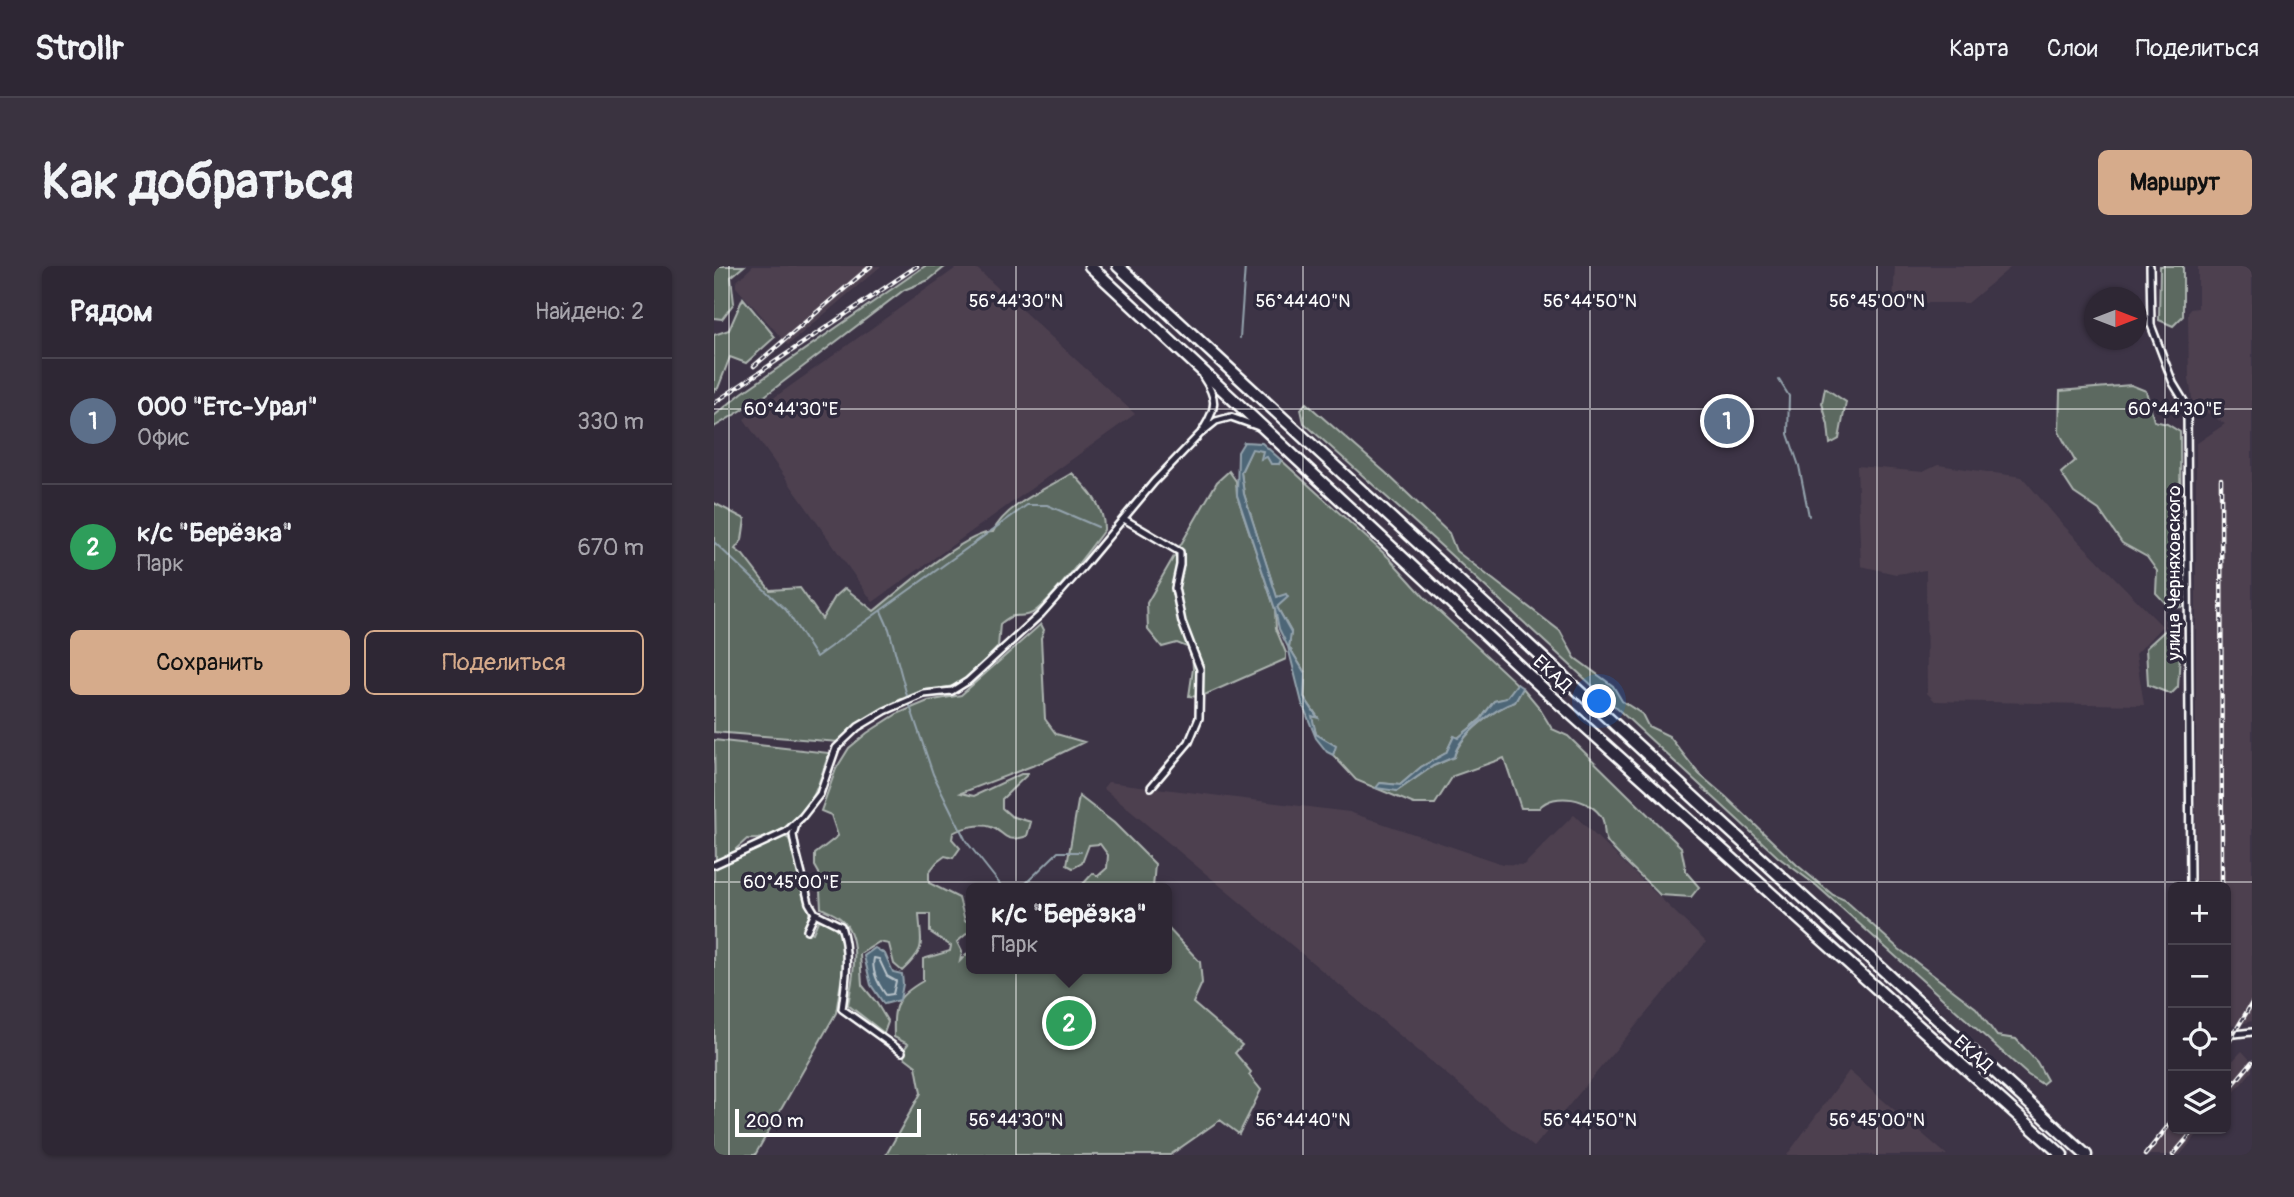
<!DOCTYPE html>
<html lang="ru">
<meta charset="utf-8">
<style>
body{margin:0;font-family:Pangolin,sans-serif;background:#3a3340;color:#f1f3f6}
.controls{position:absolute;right:21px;bottom:21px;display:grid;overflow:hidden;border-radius:10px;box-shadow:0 2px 5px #0004}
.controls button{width:63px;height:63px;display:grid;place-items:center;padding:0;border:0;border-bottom:2px solid #49444f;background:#2e2734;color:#f1f3f6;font:35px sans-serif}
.compass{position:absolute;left:1370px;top:21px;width:63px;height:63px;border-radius:50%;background:#2e2734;box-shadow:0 2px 5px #0004;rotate:90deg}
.scale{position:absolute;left:21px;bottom:18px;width:186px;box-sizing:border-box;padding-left:7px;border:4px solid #fff;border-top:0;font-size:19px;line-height:24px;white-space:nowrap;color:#fff;-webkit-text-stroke:5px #2f2a3d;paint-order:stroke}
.you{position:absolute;left:886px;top:436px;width:24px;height:24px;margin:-18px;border:5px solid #fff;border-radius:50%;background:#1a73e8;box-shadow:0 0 0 10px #1a73e833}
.badge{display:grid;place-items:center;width:46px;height:46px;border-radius:50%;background:#d6ab8b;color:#fff;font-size:23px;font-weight:700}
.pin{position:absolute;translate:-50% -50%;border:4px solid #fff;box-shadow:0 2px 7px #0006}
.popup{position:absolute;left:252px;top:617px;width:206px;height:91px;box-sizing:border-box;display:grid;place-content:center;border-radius:10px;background:#2e2734;filter:drop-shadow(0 2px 5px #0005);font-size:23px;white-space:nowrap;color:#a7a5ac}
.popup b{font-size:26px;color:#f1f3f6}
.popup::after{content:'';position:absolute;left:50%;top:100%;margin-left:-14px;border:14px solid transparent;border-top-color:#2e2734}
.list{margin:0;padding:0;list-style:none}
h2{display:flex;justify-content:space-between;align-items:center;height:91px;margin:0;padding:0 28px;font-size:30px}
h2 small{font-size:23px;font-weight:400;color:#a7a5ac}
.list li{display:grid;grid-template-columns:46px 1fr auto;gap:21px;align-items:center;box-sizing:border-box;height:126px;padding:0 28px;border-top:2px solid #49444f}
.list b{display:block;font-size:26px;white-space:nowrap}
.list p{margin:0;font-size:23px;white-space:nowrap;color:#a7a5ac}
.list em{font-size:23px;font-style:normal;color:#a7a5ac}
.actions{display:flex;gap:14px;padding:21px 28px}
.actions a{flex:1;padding:16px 0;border:2px solid #d6ab8b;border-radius:10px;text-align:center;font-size:24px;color:#d6ab8b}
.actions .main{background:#d6ab8b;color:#111}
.icon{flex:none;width:38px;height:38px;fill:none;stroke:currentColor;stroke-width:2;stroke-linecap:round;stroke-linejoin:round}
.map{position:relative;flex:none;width:1538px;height:889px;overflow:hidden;border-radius:10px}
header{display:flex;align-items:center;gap:42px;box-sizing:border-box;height:98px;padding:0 35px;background:#2e2734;border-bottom:2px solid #49444f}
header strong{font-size:33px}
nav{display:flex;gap:38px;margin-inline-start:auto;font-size:24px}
.intro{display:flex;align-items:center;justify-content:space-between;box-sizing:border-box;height:168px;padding:0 42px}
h1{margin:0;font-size:49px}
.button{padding:18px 32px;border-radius:10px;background:#d6ab8b;color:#111;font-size:24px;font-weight:700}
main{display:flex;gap:42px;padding:0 42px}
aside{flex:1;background:#2e2734;border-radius:10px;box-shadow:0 2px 5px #0004}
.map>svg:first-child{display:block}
</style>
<header>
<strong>Strollr</strong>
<nav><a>Карта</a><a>Слои</a><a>Поделиться</a></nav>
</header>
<div class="intro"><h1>Как добраться</h1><a class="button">Маршрут</a></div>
<main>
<aside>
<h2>Рядом<small>Найдено: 2</small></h2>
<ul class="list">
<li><span class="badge" style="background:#5c6f8a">1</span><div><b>ООО &quot;Етс-Урал&quot;</b><p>Офис</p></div><em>330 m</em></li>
<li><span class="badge" style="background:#2e9e5b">2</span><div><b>к/с &quot;Берёзка&quot;</b><p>Парк</p></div><em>670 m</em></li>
</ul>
<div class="actions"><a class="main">Сохранить</a><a>Поделиться</a></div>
</aside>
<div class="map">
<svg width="1538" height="889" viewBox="0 0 1538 889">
<rect width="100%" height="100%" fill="#3d3446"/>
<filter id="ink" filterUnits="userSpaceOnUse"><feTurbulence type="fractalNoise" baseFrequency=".0143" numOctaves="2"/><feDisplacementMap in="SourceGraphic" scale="14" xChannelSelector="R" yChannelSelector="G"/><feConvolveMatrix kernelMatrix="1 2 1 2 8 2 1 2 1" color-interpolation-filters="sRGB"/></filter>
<g filter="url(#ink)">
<path fill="#4e4150" d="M39,0H167L74,79L22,21V16Z
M245,0H260L421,148L159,336L30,153Z
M1181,0H1298L1254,37H1179Z
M1484,0H1538V755L1520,760L1512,758V621H1482V178L1511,158L1479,138L1475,113L1474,47L1476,43L1484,42Z
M1224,199L1308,211L1350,260L1448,360L1422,388L1430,439L1221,435L1213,427L1212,304L1182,308L1147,300L1143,200L1209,206Z
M394,516L635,546L788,598L810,599L860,549L992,676L820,881L389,522Z
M1528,785L1538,796V805L1512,836V802Z
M1135,805L1233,889H1073Z
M1459,856V863H1488L1466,889H1427Z"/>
<path fill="#5b6960" stroke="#adb4b0" stroke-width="2" d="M0,0H30L17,11L20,37L8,53L0,52Z
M211,0H232L215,14L190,24L48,132L0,161V150L28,127Z
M1446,0H1469V50L1459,60L1445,54Z
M29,32L61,71L32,97L16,91L4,122L0,125V69L15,64Z
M1417,119L1432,125L1440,155L1453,158L1466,166L1467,341L1456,342L1442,327L1443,305L1433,291L1408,277L1385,244L1360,227L1347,207L1361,195L1345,166L1346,125Z
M1111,122L1132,136L1125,173L1116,178L1114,159L1108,137Z
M592,137L672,207L735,267L742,285L846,365L861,392L899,420L908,435L928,448L934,460L955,470L985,508L1012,531L1083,599L1119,629L1131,634L1185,683L1262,742L1283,770L1302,773L1323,796L1333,814L1328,818L1314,809L1103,620L1064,591L725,278L590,157L587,143Z
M538,182L549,185L565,198L567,194L675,292L712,333L803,418L792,433L780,435L767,453L744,472L740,470L732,487L707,501L686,519L666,517L683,525L719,500L740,491C745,470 781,442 801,436L809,422L824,440L838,463L854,470L967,581L972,606L985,621L977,631L946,629C930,612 910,596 895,578C888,571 892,560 888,552C877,532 840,525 825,542H807L790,492L739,510L721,538H700L642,514L619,489L621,480L602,468L597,449L603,450L590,431L591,407L575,381L577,366L563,341V332L530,228L527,206Z
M515,205L522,215L523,229L561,343L562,363L572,387V393L486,431L475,430L479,403L478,383L463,377L448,381L434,364L433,337L503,216Z
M358,207C374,223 391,241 390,264C377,281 333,342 316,348C302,353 303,344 286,358L284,381C273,392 262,407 250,415C236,424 222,421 208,425C178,435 146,453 125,476L0,466V237L31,253L28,274L21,283L29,289L56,324L86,322L108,353L121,331L131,322L160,345C184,326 251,266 279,266C291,239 334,222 358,207Z
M327,358L330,364L327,372L331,453L342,468L370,476L331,495L247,527L260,530L307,508H314L288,533V542L297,550L317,556L313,570C289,578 292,566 277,561C267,557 247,562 239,567L238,573L246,582L239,592L231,590L223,596L215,606V617L245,632L251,655L257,653V664L243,676L248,686L246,695L257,684V703H453V661L486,696L488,717L479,737L528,779L521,787L537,806L535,809L547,824L525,868L506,854L456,889H172L207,827L202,800L189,790L188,786L194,778L180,771C179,739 181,731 209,715V693L236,685L237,680L216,666V648H205C207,680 213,681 188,705L180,698L175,678L165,676L146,688L148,719L162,736L174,756L170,767L134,739C138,714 149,672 127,653C122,648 113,645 107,642L105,607L101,600V588L124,570L117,549L107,545L122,503L135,482L153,467L183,448L214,435L247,429Z
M1457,359L1467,370L1464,421L1457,428L1434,419L1432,382Z
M0,474L115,487C103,521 99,548 65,565C53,571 47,574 33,573L22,583L24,588L2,597Z
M365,530L400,557L441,598L439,622H373L369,618L379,607L384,610L393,602L394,589L386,578L375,579L368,597L359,602L353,599Z
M70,570L75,573L95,646V653L89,663L99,667L104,655L110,653L119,659L127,669L131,690L122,747L41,889H0V602Z"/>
<path fill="#4d6677" stroke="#94a3ad" stroke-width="2" d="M530,176L548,177L567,194L565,198H557L553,191L547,193L549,185L538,183L527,206L530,228L563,331L572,328L574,331L563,341L577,366L575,381L591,407L590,431L604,452L598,450L602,468L622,480L619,489L613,486L602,472L588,437L574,381L565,363L561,343L523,229L524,186Z
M803,418L809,422L801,436C781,442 744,470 740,491L719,500L683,525L662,522L666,517L686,519L707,501L732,487L740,470L744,472L767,453L780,435L792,432Z
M161,682L171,688L179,706L188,708L189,718L186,734L170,738L157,719L150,690Z"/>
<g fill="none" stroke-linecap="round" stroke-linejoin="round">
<path stroke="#b8c2c9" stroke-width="2" d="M160,692L165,693L173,710L182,715L179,728L172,729C164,718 157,705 160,692Z"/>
<path stroke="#94a3ad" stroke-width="2" d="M526,72L531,0
M1065,114L1075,130L1074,168L1085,200L1095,250
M0,276L72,344L102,391L313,239H333L384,261
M167,345L175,363L193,430
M196,440L219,508L252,575L289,622
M307,622L344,586H367"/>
<g stroke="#fff" stroke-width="10">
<path id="street" d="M1436,0L1437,59L1459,117L1473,140L1476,621
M489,111C503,132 503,141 490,162
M410,253L466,286V299L461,322L468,356L486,403L485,452L475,476L437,521
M82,558L79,569L82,585L95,637L101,647L127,660C136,688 132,714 128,743L188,786
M0,599L72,566L88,551L106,528L122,482L144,461L171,445L210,428L238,425L254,415L327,348L369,301L440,216L486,168L502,155L517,151L545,161
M93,664L101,647
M1512,769L1538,766"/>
</g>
<g stroke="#fff" stroke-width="15">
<path id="highway" d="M376,0L836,429L1348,889
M404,0L986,537L1372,889"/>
</g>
<use href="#street" stroke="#2f2a3d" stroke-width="5"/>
<use href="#highway" stroke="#2f2a3d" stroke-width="10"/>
<g stroke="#fff" stroke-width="4.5">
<path id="rail" d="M40,100L157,0
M0,137L203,0
M1507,213L1508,621
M1512,781L1538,737
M1512,827L1538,796
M1431,889L1459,854
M1459,889L1481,863"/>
</g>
<use href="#rail" stroke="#2f2a3d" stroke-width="2" stroke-dasharray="5" stroke-linecap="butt"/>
</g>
</g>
<path fill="none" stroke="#fff" stroke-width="2" stroke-opacity="0.45" d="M15,0V889M302,0V889M589,0V889M876,0V889M1163,0V889M1451,0V889M0,143H1538M0,616H1538"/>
<g text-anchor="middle" stroke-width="7" stroke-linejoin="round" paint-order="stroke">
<g font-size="19" fill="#fff" stroke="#2f2a3d">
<text transform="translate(1459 307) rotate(-90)" y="7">улица Черняховского</text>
<text transform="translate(839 407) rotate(43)" y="7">ЕКАД</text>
<text transform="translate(1260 787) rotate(42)" y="7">ЕКАД</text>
</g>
</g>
<g font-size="18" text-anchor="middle" fill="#fff" stroke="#2f2a3d" stroke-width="7" stroke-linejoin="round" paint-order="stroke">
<text x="302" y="41">56°44'30"N</text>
<text x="589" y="41">56°44'40"N</text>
<text x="876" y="41">56°44'50"N</text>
<text x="1163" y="41">56°45'00"N</text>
<text x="1461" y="149">60°44'30"E</text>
<text x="77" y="149">60°44'30"E</text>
<text x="77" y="622">60°45'00"E</text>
<text x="302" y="860">56°44'30"N</text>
<text x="589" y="860">56°44'40"N</text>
<text x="876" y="860">56°44'50"N</text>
<text x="1163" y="860">56°45'00"N</text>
</g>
</svg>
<div class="controls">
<button>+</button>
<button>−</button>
<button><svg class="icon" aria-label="locate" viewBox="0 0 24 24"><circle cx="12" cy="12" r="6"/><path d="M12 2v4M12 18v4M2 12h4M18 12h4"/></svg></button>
<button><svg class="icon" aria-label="layers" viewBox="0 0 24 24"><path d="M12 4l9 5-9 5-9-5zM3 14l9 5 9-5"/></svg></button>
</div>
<svg class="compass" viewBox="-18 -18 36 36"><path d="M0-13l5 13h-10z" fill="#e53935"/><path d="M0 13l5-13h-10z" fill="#a7a5ac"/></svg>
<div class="scale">200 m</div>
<div class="you"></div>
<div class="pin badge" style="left:1013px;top:155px;background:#5c6f8a">1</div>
<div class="pin badge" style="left:355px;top:757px;background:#2e9e5b">2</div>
<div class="popup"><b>к/с &quot;Берёзка&quot;</b>Парк</div>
</div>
</main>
